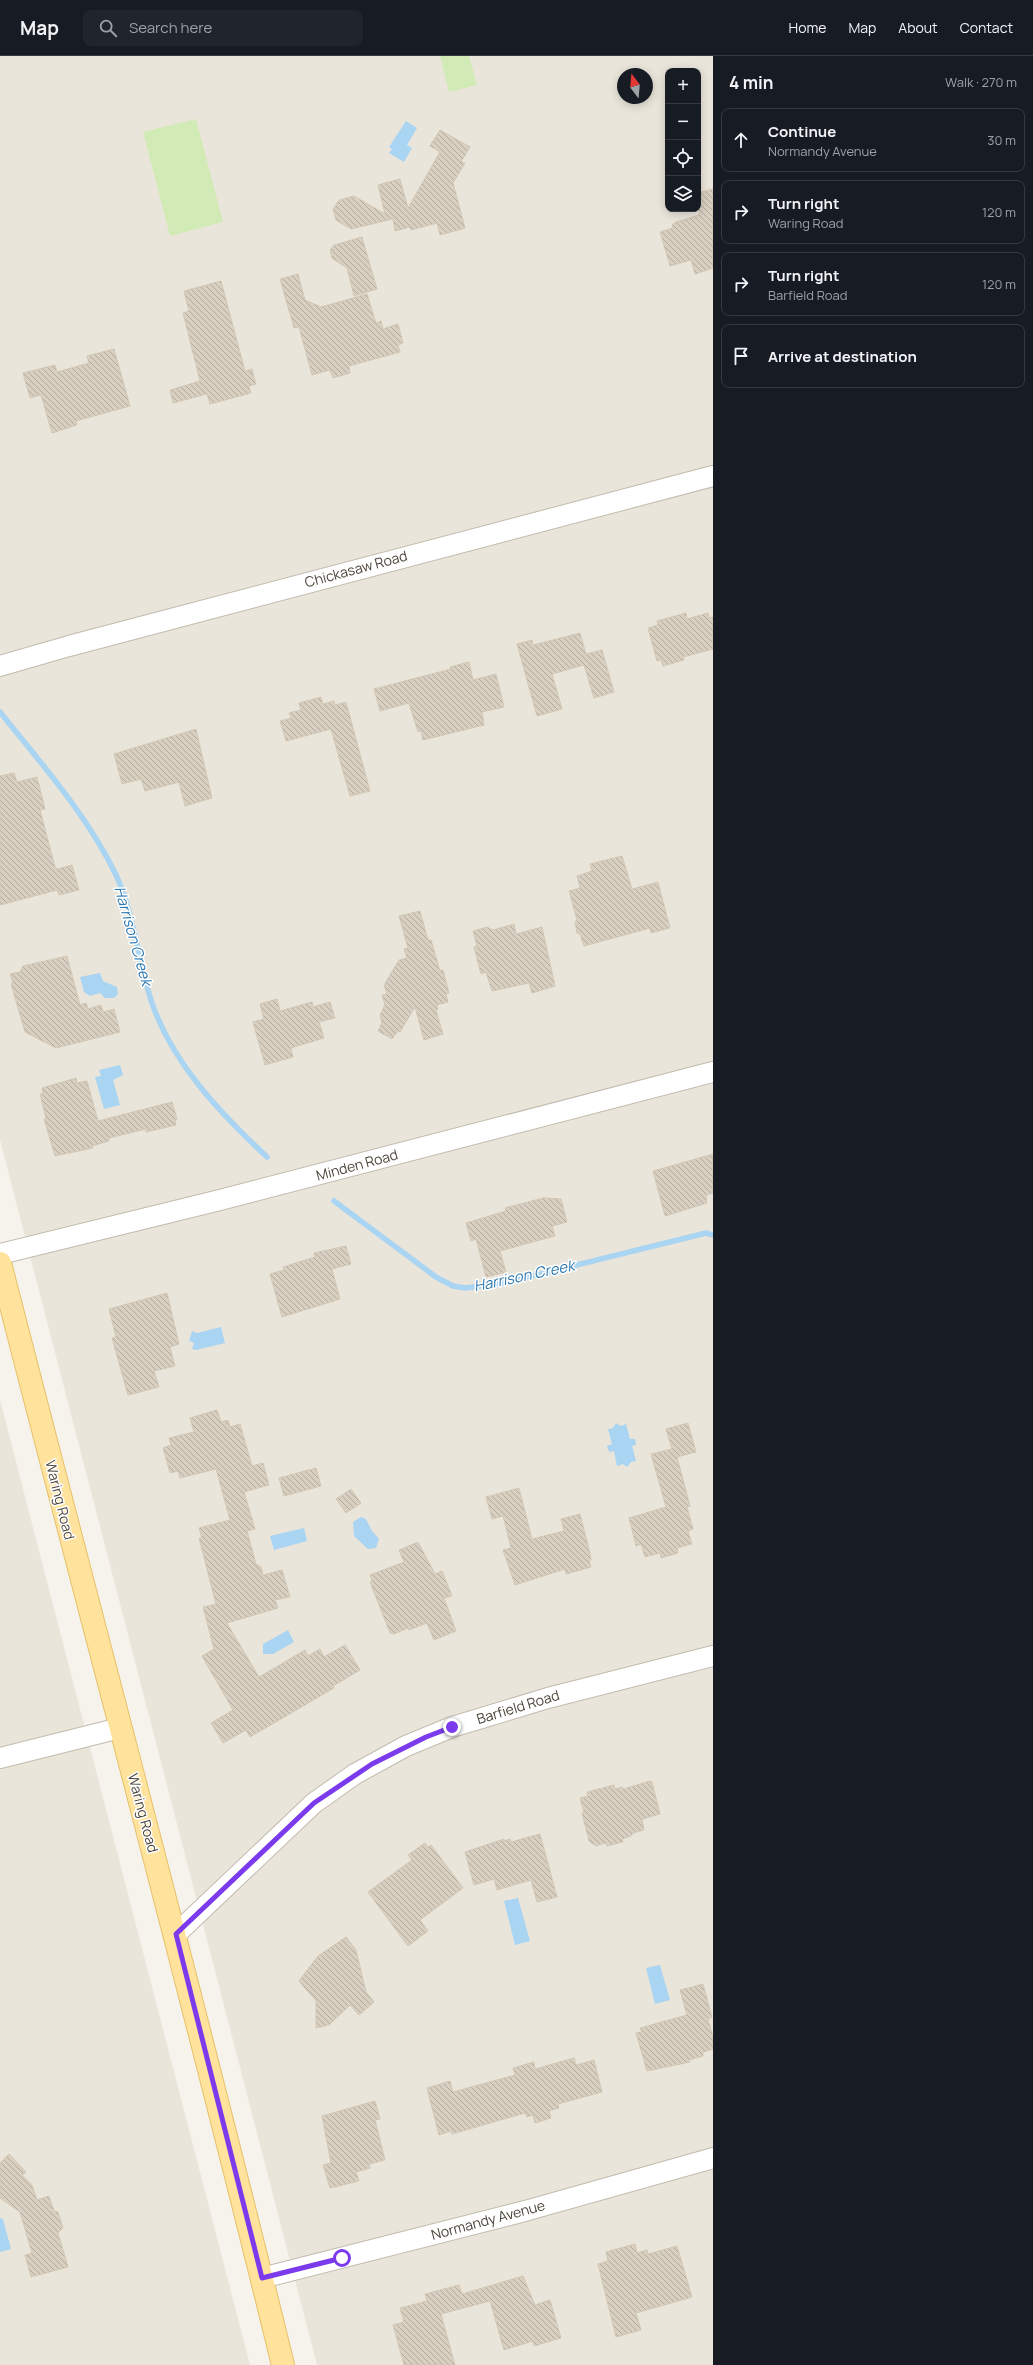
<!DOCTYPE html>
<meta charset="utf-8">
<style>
body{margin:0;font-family:Manrope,sans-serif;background:#20242c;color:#f1f3f6}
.controls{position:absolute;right:12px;top:12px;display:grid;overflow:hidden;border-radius:8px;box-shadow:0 2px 10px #0003}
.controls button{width:36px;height:36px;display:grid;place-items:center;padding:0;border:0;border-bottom:1px solid #363941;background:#171b24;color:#f1f3f6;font:20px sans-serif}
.compass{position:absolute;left:617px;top:12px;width:36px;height:36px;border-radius:50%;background:#171b24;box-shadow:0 2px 10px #0003;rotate:344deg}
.stop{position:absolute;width:12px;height:12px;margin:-9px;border:3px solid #7c3aed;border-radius:50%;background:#fff}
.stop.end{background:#7c3aed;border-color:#fff;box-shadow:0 1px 4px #0008}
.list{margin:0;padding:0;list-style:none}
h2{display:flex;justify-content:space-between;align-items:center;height:52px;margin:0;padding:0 16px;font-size:17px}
h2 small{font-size:13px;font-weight:400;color:#9ea1a6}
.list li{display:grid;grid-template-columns:26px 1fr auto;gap:12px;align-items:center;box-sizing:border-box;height:64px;margin:0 8px 8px;padding:0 8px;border:1px solid #363941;border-radius:8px}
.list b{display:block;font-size:15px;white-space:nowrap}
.list p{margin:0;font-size:13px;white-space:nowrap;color:#9ea1a6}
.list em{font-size:13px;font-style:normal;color:#9ea1a6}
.icon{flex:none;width:22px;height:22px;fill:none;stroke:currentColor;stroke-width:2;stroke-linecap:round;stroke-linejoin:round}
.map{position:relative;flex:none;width:713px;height:2309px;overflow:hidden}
header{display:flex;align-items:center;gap:24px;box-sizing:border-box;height:56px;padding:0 20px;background:#171b24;border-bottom:1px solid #363941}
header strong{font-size:19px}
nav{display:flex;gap:22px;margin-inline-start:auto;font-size:14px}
.search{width:280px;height:36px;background:#20242c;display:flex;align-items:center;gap:10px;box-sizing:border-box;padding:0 14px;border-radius:8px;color:#9ea1a6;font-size:15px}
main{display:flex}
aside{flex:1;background:#171b24}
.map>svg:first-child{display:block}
</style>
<header>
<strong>Map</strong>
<div class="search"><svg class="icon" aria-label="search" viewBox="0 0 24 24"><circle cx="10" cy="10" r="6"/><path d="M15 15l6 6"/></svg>Search here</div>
<nav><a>Home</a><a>Map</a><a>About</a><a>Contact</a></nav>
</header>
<main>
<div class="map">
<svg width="713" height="2309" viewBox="0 0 713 2309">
<defs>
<pattern id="building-back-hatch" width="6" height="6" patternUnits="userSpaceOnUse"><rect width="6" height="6" fill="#d8cfc1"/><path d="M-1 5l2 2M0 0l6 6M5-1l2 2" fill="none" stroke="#b1aa9e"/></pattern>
</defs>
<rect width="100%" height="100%" fill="#f6f3ec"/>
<path fill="#eae5da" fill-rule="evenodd" d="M0,0H713V2309H317L0,1084ZM668,15H698V153H668ZM623,18H647V42H623Z
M0,1344L250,2309H0Z"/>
<path fill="#d2eab5" d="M440,0H469L477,29L449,36Z
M196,63L223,166L170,180L143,76Z"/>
<path fill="#a9d4f2" d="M406,65L417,72L407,89L412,92L404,106L389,97L392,93L389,91Z
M100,917L103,925L117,931L118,938L114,942H105L100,937L90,940L84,936L80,921Z
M120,1009L123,1019L113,1024L120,1049L104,1053L95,1021L101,1020L99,1014Z
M221,1271L225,1287L196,1294L192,1293L194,1287L189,1285L192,1275L197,1277Z
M616,1367L621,1370L626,1368L630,1383H635L636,1389L632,1390L636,1405L631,1406L627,1411L623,1408L617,1410L614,1395L609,1396L607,1390L612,1388L608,1373L613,1372Z
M361,1461L366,1463L372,1475L379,1483L376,1492L368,1493L354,1480L353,1466Z
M304,1472L307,1485L274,1494L270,1480Z
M288,1574L294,1586L273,1598H263V1588Z
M518,1842L530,1885L515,1889L504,1845Z
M660,1909L670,1944L655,1948L646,1912Z
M0,2162L3,2163L11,2193L0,2196Z"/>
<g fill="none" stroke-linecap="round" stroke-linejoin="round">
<path stroke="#a9d4f2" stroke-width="5.5" d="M0,656C40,706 88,760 116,819C134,858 138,903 151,944C171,1006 220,1057 267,1101
M334,1145L436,1221L453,1230L465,1232L504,1227L706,1177L713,1179"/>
</g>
<path fill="url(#building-back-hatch)" stroke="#d3c7b4" d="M440,74L470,91L461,106L465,107L453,127L465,172L440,179L437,167L411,174L410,171L395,175L393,163L351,173L336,164L333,153L339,144L354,140L385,158L378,129L400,123L408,152L440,96L430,90Z
M713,133V212L695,218L691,204L670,210L660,176L673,172L672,169L676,166L699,159L698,137Z
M362,181L377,233L354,240L347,212L332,202L330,194L334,189Z
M298,218L305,244L321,251L367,238L376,267L381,265L383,273L398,268L403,287L398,289L400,296L349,310L350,317L333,322L330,314L312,319L299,271L294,272L280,223Z
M221,225L245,315L252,313L256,328L249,330L251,337L210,348L207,338L173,347L170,334L200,325L183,257L189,255L184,235Z
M114,293L130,350L76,365L77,369L52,377L41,339L30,342L23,317L55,309L57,316L89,307L87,300Z
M686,557L687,563L708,557L709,562L713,561V593L683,601L684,604L663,610L661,604L657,605L648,572L658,569L657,565Z
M580,577L586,598L602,594L614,636L594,642L584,609L552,618L562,653L537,660L517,588L532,584L533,589Z
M469,606L473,624L496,618L504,651L482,656L484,669L423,684L421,675L418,676L409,647L380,655L374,633L451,613L450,611Z
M321,641L323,648L334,645L335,649L346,646L370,735L350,740L331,673L286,685L280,665L291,662L289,657L301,654L299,647Z
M196,673L212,742L185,750L179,726L145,735L141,723L122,728L114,698Z
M14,717L17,726L37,721L45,753L40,754L55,811L57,813L72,809L79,834L59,839L57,834L0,849V720Z
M622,800L632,833L658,826L670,872L651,877L650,872L584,890L580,878L577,877L575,866L577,864L569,835L580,832L577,820L592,815L590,808Z
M420,855L428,884H431L440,915L443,914L449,937L446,938L448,946L437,949L438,953L436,954L443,978L424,984L415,951L400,976L398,975L392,983L378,975L382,967L380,959L385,949L382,939L387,938L384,929L399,904L407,902L404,893L408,892L399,860Z
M514,868L516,878L542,871L555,930L532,937L529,927L492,935L486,916L481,918L474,891L477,890L473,875L487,871L493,874Z
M67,900L80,949L86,947L88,953L101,949L103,956L114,953L120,976L56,992L25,976L11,928L13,927L10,918L20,916L23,910Z
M277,943L280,955L312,946L313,951L330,946L335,962L319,966L324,982L291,992L293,1001L265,1009L253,966L264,963L260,948Z
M76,1022L77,1027L87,1025L98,1065L172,1046L177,1063L175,1064L176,1069L146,1076V1073L109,1082V1085L92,1090L93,1092L55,1100L44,1063H46L40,1038H43L42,1032Z
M713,1098V1137L706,1139L707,1147L665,1160L653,1115Z
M543,1142L561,1143L567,1166L552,1170L555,1180L500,1195L506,1216L486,1221L476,1183L471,1185L466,1167L506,1155L505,1152Z
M346,1190L351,1208L332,1213L340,1243L282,1261L270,1218L284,1214L283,1211L315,1201L314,1197Z
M167,1237L179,1288L170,1291L175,1310L154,1315L159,1331L128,1339L112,1282L116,1281L109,1253Z
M217,1354L221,1366L228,1364L230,1371L240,1368L252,1410L263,1407L269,1429L244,1436L255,1473L247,1475L256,1508L261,1511L263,1519L282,1514L290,1541L275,1544L278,1552L227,1567L259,1621L305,1594L308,1600L320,1593L324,1601L345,1589L360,1614L333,1630L334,1632L250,1681L246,1674L223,1687L211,1667L233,1654L202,1600L214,1593L203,1551L216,1548L199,1482H202L199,1472L230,1464L216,1413L180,1422L178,1415L170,1417L163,1392L171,1389L169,1382L194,1376L190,1362Z
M688,1367L696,1396L677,1401L690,1450L687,1451L693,1473L688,1475L692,1488L677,1492L678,1497L661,1502L660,1497L645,1501L641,1488L636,1490L629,1462L666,1451L651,1398L672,1393L666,1373Z
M316,1412L321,1430L284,1440L279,1422Z
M519,1432L532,1483L564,1475L561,1463L580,1458L590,1497L591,1504L589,1505L591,1511L566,1518L565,1513L515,1529L503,1494L511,1492L503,1460L492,1463L486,1441Z
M351,1433L361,1447L346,1457L336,1443Z
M418,1486L435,1518L442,1515L452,1540L444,1542L456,1575L434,1584L427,1567L409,1574L408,1572L394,1578L390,1577L370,1526L372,1525L370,1519L404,1506L399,1494Z
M650,1725L652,1726L660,1758L642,1763L644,1774L633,1777L631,1780L622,1783L623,1786L607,1790L606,1787L596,1790L589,1785L582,1757L584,1756L580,1742L588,1740L587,1736L614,1729L615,1733L622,1731L623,1733Z
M540,1778L557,1841L537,1846L531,1824L497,1834L494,1823L474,1829L465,1796L504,1783V1785L510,1783L511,1786Z
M425,1787L428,1791L431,1789L463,1832L420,1864L428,1875L408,1890L368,1836L412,1804L408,1799Z
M346,1881L356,1894L366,1936L374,1946L359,1959L350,1949L329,1969L316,1972V1945L299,1925L318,1900Z
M703,1928L712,1961L708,1963L713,1981V1993L703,1996V2000L689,2004L690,2006L647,2015L636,1977L642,1976L640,1972L687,1959L680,1934Z
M574,2002L576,2009L594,2004L602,2036L558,2048L559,2052L549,2055L551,2062L535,2067L533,2059L527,2061L525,2057L452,2078L451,2075L439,2079L427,2032L450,2025L453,2036L515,2019L513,2012L534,2006L535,2013Z
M375,2045L380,2063L375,2064L385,2104L369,2108L370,2112L356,2116L359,2125L330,2132L323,2109L331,2107L322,2060Z
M9,2098L26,2116L22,2119L32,2129L37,2144L49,2140L54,2155L58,2156L63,2172L58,2177L68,2211L31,2221L25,2199L32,2197L20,2156L0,2142V2107Z
M635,2188L637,2197L647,2194L648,2198L677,2190L692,2241L636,2257L641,2274L616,2281L598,2208L608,2205L606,2196Z
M523,2220L535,2249L550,2244L561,2282L534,2290L533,2285L504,2294L490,2245L441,2258L455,2309H404L393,2269L404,2266L400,2252L427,2245L425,2238L459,2229L462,2238Z"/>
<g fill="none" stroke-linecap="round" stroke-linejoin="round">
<g stroke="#c2bbae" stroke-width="22">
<path id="minor" d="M0,610L69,590L713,420
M0,1198L220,1144L713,1016
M0,1702L120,1672
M176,1878L314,1747L355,1718L406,1690L452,1671L548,1642L713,1600
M262,2222L525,2155L713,2102"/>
</g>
<g stroke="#e6c16a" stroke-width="24">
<path id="major" d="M0,1207C94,1574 193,1940 283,2309"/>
</g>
<use href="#minor" stroke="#fff" stroke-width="20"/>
<use href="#major" stroke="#ffe39c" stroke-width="22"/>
</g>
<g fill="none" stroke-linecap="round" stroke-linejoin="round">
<path stroke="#7c3aed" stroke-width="5" d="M342,2202L262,2222L176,1878L314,1747L372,1708L426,1681L452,1671"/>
</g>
<g text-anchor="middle" stroke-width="3" stroke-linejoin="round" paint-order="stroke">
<g font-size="14" fill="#4b4439" stroke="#fff">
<text transform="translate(356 513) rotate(-15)" y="5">Chickasaw Road</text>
<text transform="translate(357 1109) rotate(-15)" y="5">Minden Road</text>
<text transform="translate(60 1444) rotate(76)" y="5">Waring Road</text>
<text transform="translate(518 1651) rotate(-17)" y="5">Barfield Road</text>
<text transform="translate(143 1757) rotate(75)" y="5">Waring Road</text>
<text transform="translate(488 2164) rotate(-15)" y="5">Normandy Avenue</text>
</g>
<g font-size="15" font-style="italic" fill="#2e7ab2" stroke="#fff">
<text transform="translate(133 880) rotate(74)" y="5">Harrison Creek</text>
<text transform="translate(524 1220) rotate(-12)" y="5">Harrison Creek</text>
</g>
</g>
</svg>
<div class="controls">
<button>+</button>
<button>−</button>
<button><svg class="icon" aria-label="locate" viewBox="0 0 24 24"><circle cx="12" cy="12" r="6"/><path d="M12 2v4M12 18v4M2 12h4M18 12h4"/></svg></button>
<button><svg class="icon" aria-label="layers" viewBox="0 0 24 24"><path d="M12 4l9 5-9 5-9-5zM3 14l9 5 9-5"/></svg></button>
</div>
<svg class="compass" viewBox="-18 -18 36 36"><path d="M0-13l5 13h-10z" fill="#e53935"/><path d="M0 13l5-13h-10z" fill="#9ea1a6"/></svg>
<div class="stop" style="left:342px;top:2202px"></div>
<div class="stop end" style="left:452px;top:1671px"></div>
</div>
<aside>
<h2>4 min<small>Walk · 270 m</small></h2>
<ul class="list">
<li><svg class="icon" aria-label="ahead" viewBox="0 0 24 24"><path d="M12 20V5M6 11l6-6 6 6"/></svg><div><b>Continue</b><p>Normandy Avenue</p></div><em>30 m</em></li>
<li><svg class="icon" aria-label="right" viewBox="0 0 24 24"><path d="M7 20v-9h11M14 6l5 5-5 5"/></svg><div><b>Turn right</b><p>Waring Road</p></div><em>120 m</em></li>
<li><svg class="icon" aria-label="right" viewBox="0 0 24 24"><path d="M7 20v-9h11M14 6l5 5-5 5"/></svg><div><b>Turn right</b><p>Barfield Road</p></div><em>120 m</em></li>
<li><svg class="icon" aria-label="arrive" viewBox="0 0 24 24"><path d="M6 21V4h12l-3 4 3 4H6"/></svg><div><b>Arrive at destination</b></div></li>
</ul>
</aside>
</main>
